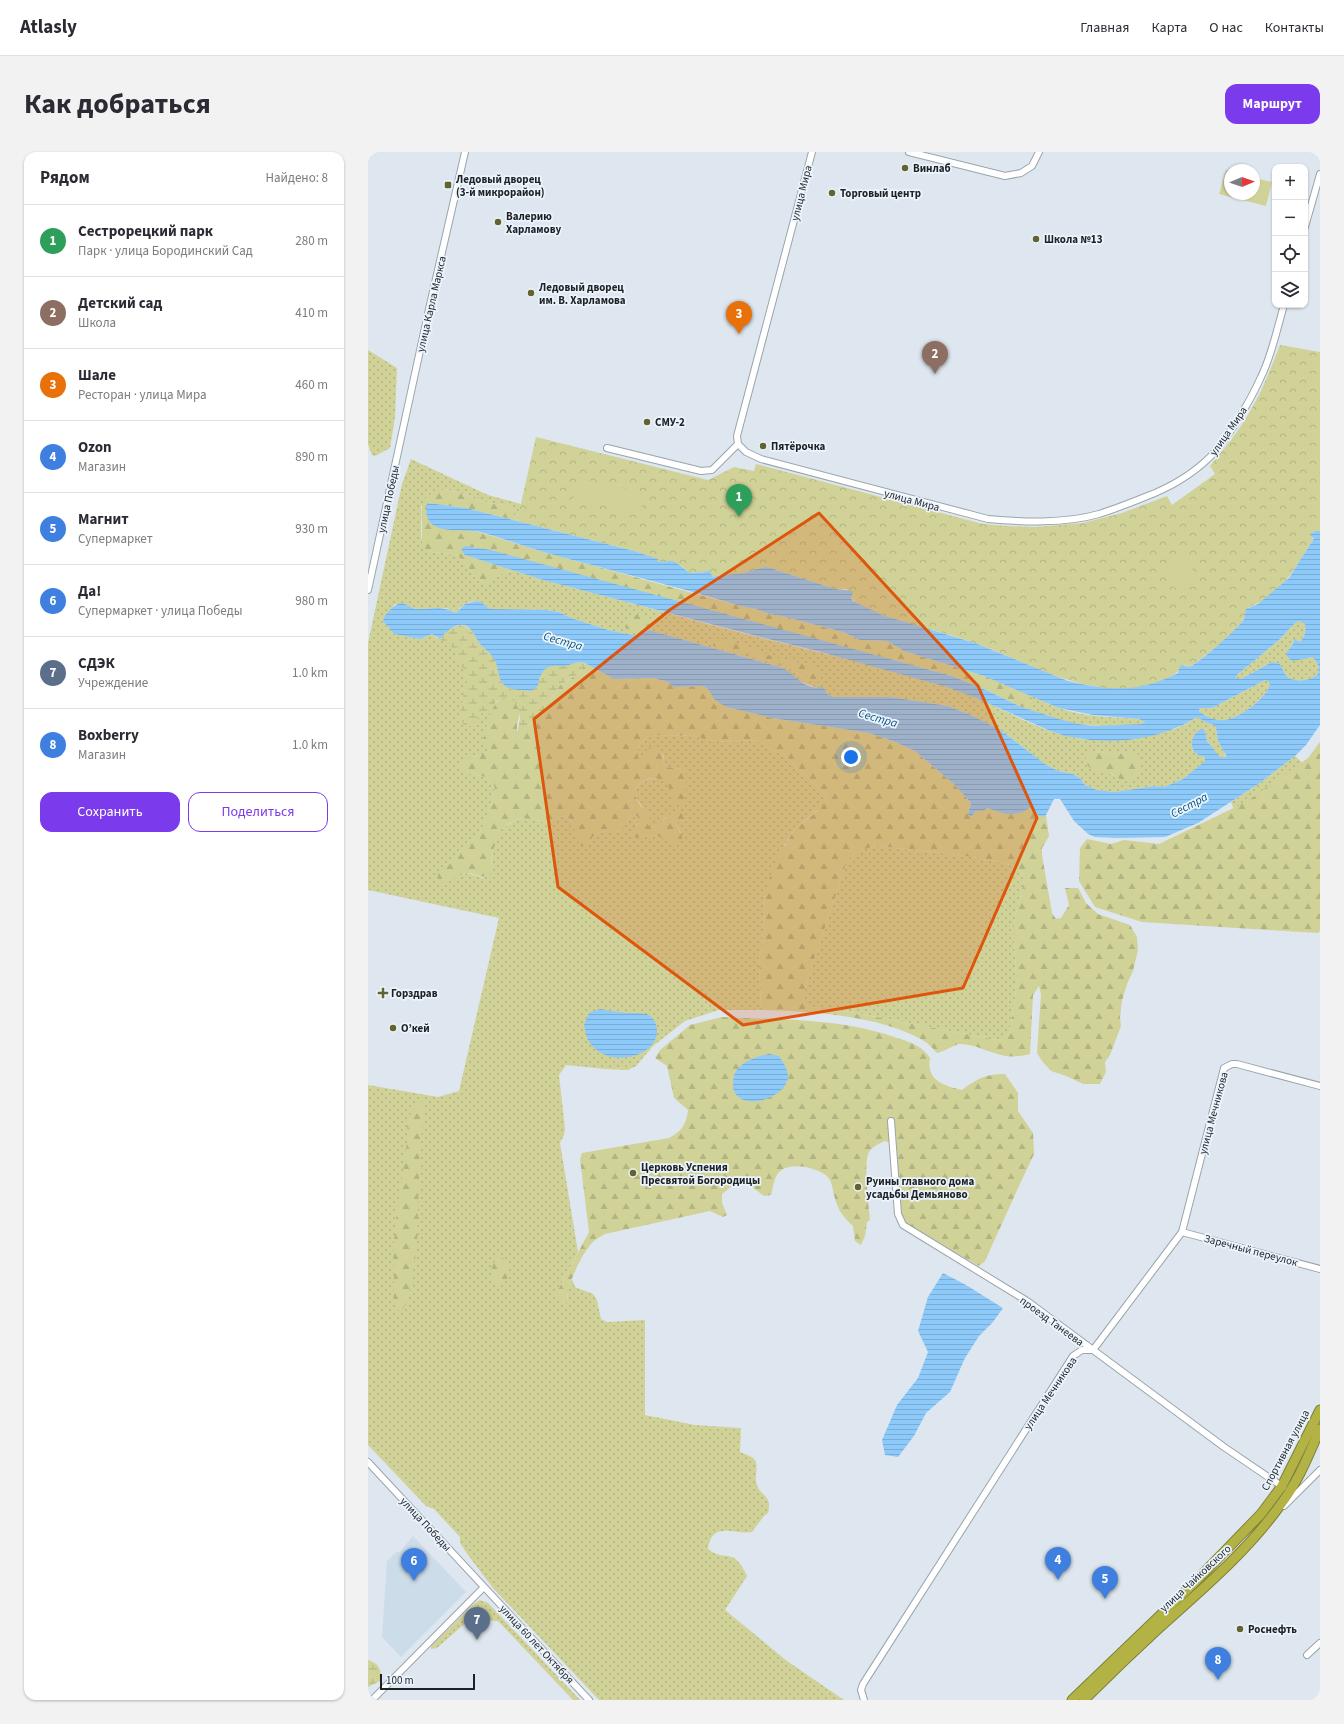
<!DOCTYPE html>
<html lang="ru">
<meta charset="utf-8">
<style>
body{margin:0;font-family:"Source Sans 3",sans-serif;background:#f2f2f3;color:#2b2b33}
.controls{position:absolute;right:12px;top:12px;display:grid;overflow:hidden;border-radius:8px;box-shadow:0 1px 3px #0004}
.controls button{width:36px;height:36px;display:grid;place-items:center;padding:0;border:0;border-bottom:1px solid #e1e1e2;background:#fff;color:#2b2b33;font:20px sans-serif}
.compass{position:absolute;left:856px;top:12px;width:36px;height:36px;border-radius:50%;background:#fff;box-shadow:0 1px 3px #0004;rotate:88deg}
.scale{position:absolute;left:12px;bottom:10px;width:95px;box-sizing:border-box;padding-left:4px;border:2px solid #1f2225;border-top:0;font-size:11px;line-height:14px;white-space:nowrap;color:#1f2225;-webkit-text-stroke:3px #ebf4fc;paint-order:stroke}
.you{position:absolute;left:483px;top:605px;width:14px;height:14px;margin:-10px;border:3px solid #fff;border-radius:50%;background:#1a73e8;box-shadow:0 0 0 6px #1a73e833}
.badge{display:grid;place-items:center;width:26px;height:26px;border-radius:50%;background:#7c3aed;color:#fff;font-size:13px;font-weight:700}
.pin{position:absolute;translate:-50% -33px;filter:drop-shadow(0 1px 2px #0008)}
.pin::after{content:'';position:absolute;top:21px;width:14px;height:12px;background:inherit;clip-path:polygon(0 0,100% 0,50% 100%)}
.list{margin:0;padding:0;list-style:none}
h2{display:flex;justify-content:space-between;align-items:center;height:52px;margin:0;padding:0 16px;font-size:17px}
h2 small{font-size:13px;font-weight:400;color:#7c7c81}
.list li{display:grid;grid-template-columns:26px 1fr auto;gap:12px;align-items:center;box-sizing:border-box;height:72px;padding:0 16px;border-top:1px solid #e1e1e2}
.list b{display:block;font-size:15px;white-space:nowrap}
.list p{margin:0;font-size:13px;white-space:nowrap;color:#7c7c81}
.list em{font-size:13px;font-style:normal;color:#7c7c81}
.actions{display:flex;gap:8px;padding:12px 16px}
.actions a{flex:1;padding:9px 0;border:1px solid #7c3aed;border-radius:12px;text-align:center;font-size:14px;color:#7c3aed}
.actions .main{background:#7c3aed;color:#fff}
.icon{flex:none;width:22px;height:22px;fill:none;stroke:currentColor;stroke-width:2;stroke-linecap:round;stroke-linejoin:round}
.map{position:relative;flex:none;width:952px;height:1548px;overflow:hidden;border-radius:12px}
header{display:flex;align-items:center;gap:24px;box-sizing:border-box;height:56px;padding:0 20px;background:#fff;border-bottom:1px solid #e1e1e2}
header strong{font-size:19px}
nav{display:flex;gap:22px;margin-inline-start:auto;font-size:14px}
.intro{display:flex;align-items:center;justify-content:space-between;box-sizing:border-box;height:96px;padding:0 24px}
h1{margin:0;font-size:28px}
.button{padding:10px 18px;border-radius:12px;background:#7c3aed;color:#fff;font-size:14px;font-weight:700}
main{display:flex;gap:24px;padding:0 24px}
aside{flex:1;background:#fff;border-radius:12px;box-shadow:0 1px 3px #0004}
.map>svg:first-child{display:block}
</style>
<header>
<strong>Atlasly</strong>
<nav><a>Главная</a><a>Карта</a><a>О нас</a><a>Контакты</a></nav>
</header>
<div class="intro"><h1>Как добраться</h1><a class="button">Маршрут</a></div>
<main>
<aside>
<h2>Рядом<small>Найдено: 8</small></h2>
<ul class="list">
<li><span class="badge" style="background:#2e9e5b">1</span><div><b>Сестрорецкий парк</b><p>Парк · улица Бородинский Сад</p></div><em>280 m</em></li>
<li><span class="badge" style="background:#8d6e63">2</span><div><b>Детский сад</b><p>Школа</p></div><em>410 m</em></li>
<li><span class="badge" style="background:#e8710a">3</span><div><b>Шале</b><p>Ресторан · улица Мира</p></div><em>460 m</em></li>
<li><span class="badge" style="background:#3f7fe0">4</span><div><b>Ozon</b><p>Магазин</p></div><em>890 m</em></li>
<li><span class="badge" style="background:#3f7fe0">5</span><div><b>Магнит</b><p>Супермаркет</p></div><em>930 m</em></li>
<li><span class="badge" style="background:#3f7fe0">6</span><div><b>Да!</b><p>Супермаркет · улица Победы</p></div><em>980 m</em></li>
<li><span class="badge" style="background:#5c6f8a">7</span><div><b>СДЭК</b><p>Учреждение</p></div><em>1.0 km</em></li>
<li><span class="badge" style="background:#3f7fe0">8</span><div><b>Boxberry</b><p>Магазин</p></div><em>1.0 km</em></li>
</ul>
<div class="actions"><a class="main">Сохранить</a><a>Поделиться</a></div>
</aside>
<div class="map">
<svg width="952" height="1548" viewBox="0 0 952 1548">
<defs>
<pattern id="grass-dots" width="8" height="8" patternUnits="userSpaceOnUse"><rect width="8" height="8" fill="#d0d297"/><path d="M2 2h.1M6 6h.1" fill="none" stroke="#b2b482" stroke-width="1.8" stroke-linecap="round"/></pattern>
<pattern id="forest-firs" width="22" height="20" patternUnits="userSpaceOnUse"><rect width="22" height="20" fill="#d0d297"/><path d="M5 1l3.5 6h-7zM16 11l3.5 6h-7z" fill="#b2b482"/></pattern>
<pattern id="wetland-marsh" width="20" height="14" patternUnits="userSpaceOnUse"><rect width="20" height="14" fill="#d0d297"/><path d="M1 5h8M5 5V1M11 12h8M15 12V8" fill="none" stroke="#b2b482"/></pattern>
<pattern id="park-crowns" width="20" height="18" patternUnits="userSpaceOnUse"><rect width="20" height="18" fill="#d0d297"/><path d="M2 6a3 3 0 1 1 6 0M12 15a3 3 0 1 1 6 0" fill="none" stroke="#b2b482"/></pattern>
<pattern id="water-rules" width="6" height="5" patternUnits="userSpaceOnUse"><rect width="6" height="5" fill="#8ecaf9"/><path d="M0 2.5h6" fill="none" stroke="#7aadd5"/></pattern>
</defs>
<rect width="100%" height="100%" fill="#dee7ef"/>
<path fill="#ccdce9" d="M45,1384L98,1440L33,1505L14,1485L19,1409L29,1399L31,1401Z"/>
<path fill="url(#grass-dots)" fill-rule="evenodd" d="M0,198L29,216L27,265L22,296L7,304L4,303L0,292Z
M43,307L120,343L153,352L149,369L142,354L109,349L104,345L77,337L53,354V386L63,400L86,402L95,408L105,423L116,431H122L127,425L144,418L175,428C249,447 323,468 397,487C458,502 520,516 580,535C628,550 672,584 724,588C746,590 793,583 814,574C820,571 824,567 829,565L839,571L846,573L848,576L850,589L857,601V606H852L839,589L837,579L827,601L837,605V609L815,627L796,635L786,634L747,640L729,638L717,633L712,626L705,622L690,619L677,612L631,577L603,563L580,554L523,545H467L459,542L458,538C440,534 428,528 415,516L281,478L269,484L240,478L203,466L191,460L179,458L122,457C119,455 117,452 114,451C104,446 93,453 88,461L78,456L50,457L27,452L15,469L26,482L52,487L64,482L70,487L80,477L129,513L121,597L116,603L106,604L92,614L100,621L117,625L126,633L127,640L116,672L111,682L97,692L84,710L77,713L93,722L100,721L115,726L124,718C123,704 126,690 132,678C137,675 148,667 151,667C170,664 174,677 194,664L203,667L206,675L221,692L226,683L241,677L253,680L263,663H269L273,668L268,673L267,686L288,683L297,686L313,681L308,671L311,669L320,668L297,665L292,673L283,675L280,673C282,664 270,649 265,640C275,621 306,621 304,647L314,617L299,615L296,611L295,602L270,607V597L273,590L281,585L291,583L327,584L338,588L360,590L380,588L392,590L405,599L417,603L456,642L458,648L455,653L426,678L417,692L397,743L394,794L391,807L393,855L390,858H351L317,869L285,894L268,914L260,918L237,917L198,913L191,923L197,977L196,983L192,991L210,1100L191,1136L200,1147V1137L204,1127L207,1135L225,1142L229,1148L233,1167L239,1170L277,1168V1263L327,1273L373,1276L372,1300C376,1302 384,1304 386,1307C391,1312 387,1322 388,1329C391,1346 405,1341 400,1361L396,1364L384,1380C366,1383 344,1368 340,1397C357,1411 365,1393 379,1424L357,1458L419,1509L476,1548H231L125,1436L100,1403L92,1391V1385L66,1357L58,1354L0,1293V933L70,945L91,939L131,766L0,738V491L34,332ZM418,509L431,511L443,530L419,515ZM727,599L743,602L756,600L755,628L741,621Z
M933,469L937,472C938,478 937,484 932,490L926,487L925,492L921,497L939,506L946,505C950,511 952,515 950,522C942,529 924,532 917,522C913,515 914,510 904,510L873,527H868V526L869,523L911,488L928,470Z
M897,528L900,529L902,533C897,547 872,566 857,568C847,569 838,565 831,559L832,556H844Z
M657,540C668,545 679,552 691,556C716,565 745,565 771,567L777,570L774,572C753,574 733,575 712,572C692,570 672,562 653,555L660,556L663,545Z
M927,604L940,616L866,658L863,650L889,633Z
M510,694C532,697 639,706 651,717C662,728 648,754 647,767C644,786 648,805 648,825C649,843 644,862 642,879C639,886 636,887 629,888L482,860L443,855L436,851V839L479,709C487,699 498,696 510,694Z
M112,1448L120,1451L212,1548H205L130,1469L101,1468L69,1496L63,1497V1494L107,1451Z"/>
<path fill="url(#forest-firs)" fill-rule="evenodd" d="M77,337L104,345L109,349L142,354L149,369L98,356L60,351L75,377L100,378L114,381L179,401L372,454L388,457L401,462L414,464L475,480L492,488L519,489L536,499L616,524L657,540L663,545L666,550L665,554L660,556L653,555L618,538L584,524L106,395L97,403L144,418L127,425L122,431H116L105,423L95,408L86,402L63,400L55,395C53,387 54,380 54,373C52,351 54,342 77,337Z
M272,462L281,465L284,472C274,478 269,482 258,477L257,474L266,463Z
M354,486L418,509L445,513L453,521V528L449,531L443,530L419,515L348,495L343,492L345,487Z
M217,511L246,527L285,526L300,530L306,535L335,534L341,538L358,555L404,566L501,581L525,589L547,599L587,633L603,651L600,662L603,665L608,659H615L620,656L634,661H651L663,656L675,665L678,663L681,684L674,696V703L684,761L688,767L693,766L701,753L697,736H710L718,751L730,762L762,773L769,785L770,798L765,819L759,832L754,849L752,865L753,874L742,903L737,910L738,920L732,932H715L698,924L683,919L674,909L669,901L673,842L671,834L665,843L662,902C654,904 645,905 637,904C621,901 608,892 592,892C588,892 575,900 569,901C565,897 561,892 556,889C513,863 439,859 390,858L393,855L391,807L394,794L397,743L400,730L410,705L426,678L449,659L458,648L456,642L417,603L405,599L392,590L380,588L360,590L338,588L327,584L291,583L281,585L273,590L270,597V607L274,606C277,597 284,593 293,597L296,611L299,615L314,617L318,620V642L315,652H307L304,650C305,623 277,618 265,640L273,655L283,661L280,673L283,675L292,673C299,661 305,658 319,663L320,668L311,669L308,671L314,685L313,689L308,693L288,683L267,686L264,679L273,668L268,663H263L253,680L241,677L226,683L221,692L213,694L209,687L203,667L194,664C174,677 170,664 151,667C147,667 137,675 132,678C131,681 124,701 124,703C123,710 125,716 122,723C110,728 108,720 98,721C91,722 84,728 78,732L70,729V721L77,713L84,710L97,692L111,682L116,672L127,640L126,633L117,625L100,621L92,614L95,608C105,603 113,606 121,597L115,589C118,576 121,555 133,546L145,547C157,563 150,560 149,575C149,578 150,582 151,585L161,572L175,563L192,533L212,521ZM510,694C533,697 639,706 651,717C662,728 648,754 647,767C644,786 648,805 648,825C649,843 644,862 642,879C639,886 636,887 629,888L482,860L443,855L436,851V839L479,709C487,699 498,696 510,694Z
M952,590V779L950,781L774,770L727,755L711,729L712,696L719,687L743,692L756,688L791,692L878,650L940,606Z
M727,599L743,602L756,600L769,601L773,607C772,618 769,634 754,628C749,626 746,622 741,621C728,618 726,622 717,610L719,602Z
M354,865C412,868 471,866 526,885C536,888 546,891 554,897C557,900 560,903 562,906C558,929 576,934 594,938C610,926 618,922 637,922L650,941V959L665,981L666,1002L651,1034L617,1109L611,1114L542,1075L533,1067L524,991L516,989C511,992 504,995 501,1000C495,1011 501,1054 502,1068L499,1070L497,1084L493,1093L487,1089L485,1074C474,1064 470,1058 466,1043C465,1039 464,1032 462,1028C455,1016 424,1010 414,1018C406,1022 405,1036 403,1043L396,1044L376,1029L365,1033L354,1042V1051L359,1063L355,1065L342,1059L237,1082C234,1084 229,1086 226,1089C216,1098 205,1122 201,1135C199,1142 201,1146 197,1153L191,1150L189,1143L191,1136L221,1080L212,1007L214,1001L301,986C314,979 318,973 320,958L306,946L299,914L287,906L292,898L322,873Z
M53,948L57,953V957L52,990L49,1094L41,1146L34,1159L29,1158C23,1145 27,1136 26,1122C23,1078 34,1034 39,990C40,982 38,972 41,965C43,960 50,953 53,948Z
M130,1105L140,1108C141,1119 143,1127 132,1134L124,1129C123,1119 123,1113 130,1105Z"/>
<path fill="url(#wetland-marsh)" d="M92,473L99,475L103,478L114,494L126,506L136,533L144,537L163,539C168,532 172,520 179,515C185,511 210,509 217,511L212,521L192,533L175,563L161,572L149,588C149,569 158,563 144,547L133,546L128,550L124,558C114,557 110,567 103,574H96L92,563L97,533V518L90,511C88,495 85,496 72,487L80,477Z
M0,1508C10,1511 15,1518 12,1529L0,1535Z"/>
<path fill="url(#park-crowns)" d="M912,193L952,200V379H947L942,383L946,385C930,412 913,445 881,455L874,470L856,489L822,515L817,513C803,528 782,536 760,537C703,538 659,510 607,491C569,477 528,472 492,453C484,449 483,444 479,437H467L399,415C390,415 383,420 374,421C364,423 355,422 345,425L341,418L337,420L322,421C318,419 316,415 312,413C305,408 297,410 290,410L289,407L266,399L149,369L168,285L340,328L366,315L386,319L388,312L615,372L639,374L667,375L715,371L754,361L799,344L804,353L847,322L842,314C856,297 870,280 881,261C894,240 903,216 912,193Z"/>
<path fill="#d0d297" d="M858,18L862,19V42H886V26L904,30L898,54L851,42Z
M210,326L277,341L272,362L205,347Z
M820,404L827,425L806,436L799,414Z"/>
<path fill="url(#water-rules)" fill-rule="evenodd" d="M60,351L98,356L266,399L290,407V410C294,410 298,409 303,409C311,410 315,417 322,421L337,420L341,418L345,425C355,422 364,423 374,421C383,420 390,415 399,415L467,437L484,439L485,441L483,446L485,449L514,463L607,491L700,529C741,539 772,541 810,521L812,514L814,513L822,515C841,502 858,487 874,470L876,467L878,457L890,452L921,426L946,386L942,383L947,379H952V573L938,593L927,604L889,633L830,671L797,685L749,686L727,685L720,682L706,669L692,647H686L678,663L675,665L670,663L663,656C659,657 656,660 651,661C640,664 630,660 620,656L615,659H608L603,665L600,662L603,651L587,633L547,599L525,589L501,581L404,566L358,555L346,547L341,538L335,534L306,535L300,530L285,526L246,527L217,511C209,509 205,512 198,514C194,515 190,513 186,514C175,514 171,525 170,534L163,539C155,538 143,539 136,533C129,526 131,514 126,507C123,501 117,498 113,493C109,489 107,482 103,478C93,465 78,479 72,487L64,482L52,487L26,482L15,469C17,462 19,461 23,457C37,444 38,457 51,457C68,457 72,453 88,461L97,452L108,449L113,450L122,457L179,458L191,460L203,466L240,478L269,484L281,478L415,516C425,521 432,532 444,535C452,537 455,531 459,542L467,545H523L580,554L603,563L631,577L677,612L690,619L705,622L712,626L717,633L729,638L747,640L786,634L796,635L815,627L837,609V605C833,604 827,602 826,599C821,591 826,579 834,577L837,579L839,589L852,605L857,606L858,603L850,589L848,576L846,573L839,571L829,565L815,573L800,579L784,584L760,588L742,589L722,588L697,584L680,578L606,545L579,535L449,499L396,486L175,428L97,403L94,399V396L97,394L123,398L584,524L618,538L653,555L694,568L711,572L727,574L774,572L777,570L771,567L725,563L691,556L616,524L536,499L519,489L492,488L475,480L414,464L401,462L388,457L372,454C308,434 244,419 179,401C158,395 137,387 116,381C100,376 80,382 65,373C59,369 56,358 60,351ZM933,469L937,472C938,478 937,485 932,490L926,487L925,492L918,501L921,507L925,509L945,505C950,511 952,515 950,522C942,529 924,532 917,522C913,515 914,510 904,510L873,527H868V526L869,523L911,488L928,470ZM897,528L900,529L902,533C897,547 872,566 857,568C847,569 838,565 831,559L832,556H844Z
M232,857C241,859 250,860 260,861C265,861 273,861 278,862C282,863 286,867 287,870C301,902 239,922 220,888C218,884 217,877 216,873L221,861Z
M401,902L411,904C415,910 419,916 420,923C421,950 356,965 366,924C370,910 390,904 401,902Z
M575,1121L598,1133L635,1156L625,1170L611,1184L597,1206L582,1240L558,1261L546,1284L530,1305L517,1303L514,1288L529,1253L550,1226L560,1200L550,1179L560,1145Z"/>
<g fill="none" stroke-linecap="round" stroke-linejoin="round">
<g stroke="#9ba4ab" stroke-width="8">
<path id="minor" d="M444,0L369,284L370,292L378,300L393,307L620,367C655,370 696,372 731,362C747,357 762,351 777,345C801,336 824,323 843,304C860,286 883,248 893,225C904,203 909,177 916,153
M541,0L637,24L653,21L664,14L671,0
M937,75L952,22
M239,296L333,319L344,318L370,292
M0,438L61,157L97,0
M523,969L530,1062L535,1073L659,1149L856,1295L915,1335
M814,1080L952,1117
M0,1310L221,1548
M916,1354L952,1318
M939,1503L952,1491
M4,1548L116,1435
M496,1548L493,1538L495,1532L705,1204L714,1198H725L814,1080L856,916L864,912H869L952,934"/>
</g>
<g stroke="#7f8039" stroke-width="11">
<path id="highway" d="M704,1548L826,1431L893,1362L914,1334L952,1258
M716,1548C740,1524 765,1500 790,1477C833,1438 879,1400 913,1352C930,1330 941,1302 952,1277"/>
</g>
<use href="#minor" stroke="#fff" stroke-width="6"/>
<use href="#highway" stroke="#b2b344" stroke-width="9"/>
</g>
<path fill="#de560d" fill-opacity="0.2" stroke="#de560d" stroke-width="3" stroke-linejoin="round" d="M451,361L610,534L669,666L595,836L375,873L190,735L166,567L303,457Z"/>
<g fill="#626330" stroke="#ebf4fc" stroke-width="1.5">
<circle cx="537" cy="16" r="4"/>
<rect x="76" y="29" width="8" height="8" rx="2"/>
<circle cx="464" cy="41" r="4"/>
<circle cx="130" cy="70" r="4"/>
<circle cx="668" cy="87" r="4"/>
<circle cx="163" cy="141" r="4"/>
<circle cx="279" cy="270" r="4"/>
<circle cx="395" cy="294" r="4"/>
<path d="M13 835h4v4h4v4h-4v4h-4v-4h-4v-4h4z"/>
<circle cx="25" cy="876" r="4"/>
<circle cx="265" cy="1021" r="4"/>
<circle cx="490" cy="1035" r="4"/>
<circle cx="872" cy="1477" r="4"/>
</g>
<g text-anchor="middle" stroke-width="3.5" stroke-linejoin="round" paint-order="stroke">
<g font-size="11" font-weight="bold" fill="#1f2225" stroke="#ebf4fc" text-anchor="start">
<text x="545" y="20">Винлаб</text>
<text x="88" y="31">Ледовый дворец<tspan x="88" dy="13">(3-й микрорайон)</tspan></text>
<text x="472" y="45">Торговый центр</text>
<text x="138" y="68">Валерию<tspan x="138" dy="13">Харламову</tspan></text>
<text x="676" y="91">Школа №13</text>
<text x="171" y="139">Ледовый дворец<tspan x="171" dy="13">им. В. Харламова</tspan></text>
<text x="287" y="274">СМУ-2</text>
<text x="403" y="298">Пятёрочка</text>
<text x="23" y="845">Горздрав</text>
<text x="33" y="880">О’кей</text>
<text x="273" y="1019">Церковь Успения<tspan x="273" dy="13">Пресвятой Богородицы</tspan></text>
<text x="498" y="1033">Руины главного дома<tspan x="498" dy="13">усадьбы Демьяново</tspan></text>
<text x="880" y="1481">Роснефть</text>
</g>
<g font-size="11" fill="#1f2225" stroke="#ebf4fc">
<text transform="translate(433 41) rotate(-76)" y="4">улица Мира</text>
<text transform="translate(63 152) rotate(-77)" y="4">улица Карла Маркса</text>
<text transform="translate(860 279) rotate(-55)" y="4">улица Мира</text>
<text transform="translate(20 347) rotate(-78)" y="4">улица Победы</text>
<text transform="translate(544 348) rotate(15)" y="4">улица Мира</text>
<text transform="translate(845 961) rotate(-75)" y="4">улица Мечникова</text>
<text transform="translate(883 1098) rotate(15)" y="4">Заречный переулок</text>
<text transform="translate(684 1169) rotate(36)" y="4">проезд Танеева</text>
<text transform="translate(682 1241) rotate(-56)" y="4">улица Мечникова</text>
<text transform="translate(917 1298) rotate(-62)" y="4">Спортивная улица</text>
<text transform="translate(58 1372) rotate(47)" y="4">улица Победы</text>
<text transform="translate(827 1426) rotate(-43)" y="4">улица Чайковского</text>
<text transform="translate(169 1492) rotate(47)" y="4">улица 60 лет Октября</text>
</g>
<g font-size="12" font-style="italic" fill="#09517c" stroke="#ebf4fc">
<text transform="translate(195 489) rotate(16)" y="4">Сестра</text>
<text transform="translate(510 566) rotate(16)" y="4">Сестра</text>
<text transform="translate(821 653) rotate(-28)" y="4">Сестра</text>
</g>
</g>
</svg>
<div class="controls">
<button>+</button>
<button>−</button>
<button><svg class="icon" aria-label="locate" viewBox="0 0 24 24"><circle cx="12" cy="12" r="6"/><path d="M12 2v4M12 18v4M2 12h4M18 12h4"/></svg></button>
<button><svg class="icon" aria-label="layers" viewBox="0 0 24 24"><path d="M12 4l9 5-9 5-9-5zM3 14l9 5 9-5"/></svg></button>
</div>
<svg class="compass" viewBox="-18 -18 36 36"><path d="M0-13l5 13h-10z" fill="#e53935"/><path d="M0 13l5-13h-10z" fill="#7c7c81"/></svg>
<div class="scale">100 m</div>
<div class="you"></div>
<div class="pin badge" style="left:371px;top:365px;background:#2e9e5b">1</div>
<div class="pin badge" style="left:567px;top:222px;background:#8d6e63">2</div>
<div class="pin badge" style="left:371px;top:182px;background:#e8710a">3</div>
<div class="pin badge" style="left:690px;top:1428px;background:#3f7fe0">4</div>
<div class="pin badge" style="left:737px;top:1447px;background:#3f7fe0">5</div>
<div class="pin badge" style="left:46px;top:1429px;background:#3f7fe0">6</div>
<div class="pin badge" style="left:109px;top:1488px;background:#5c6f8a">7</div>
<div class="pin badge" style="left:850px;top:1528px;background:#3f7fe0">8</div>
</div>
</main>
